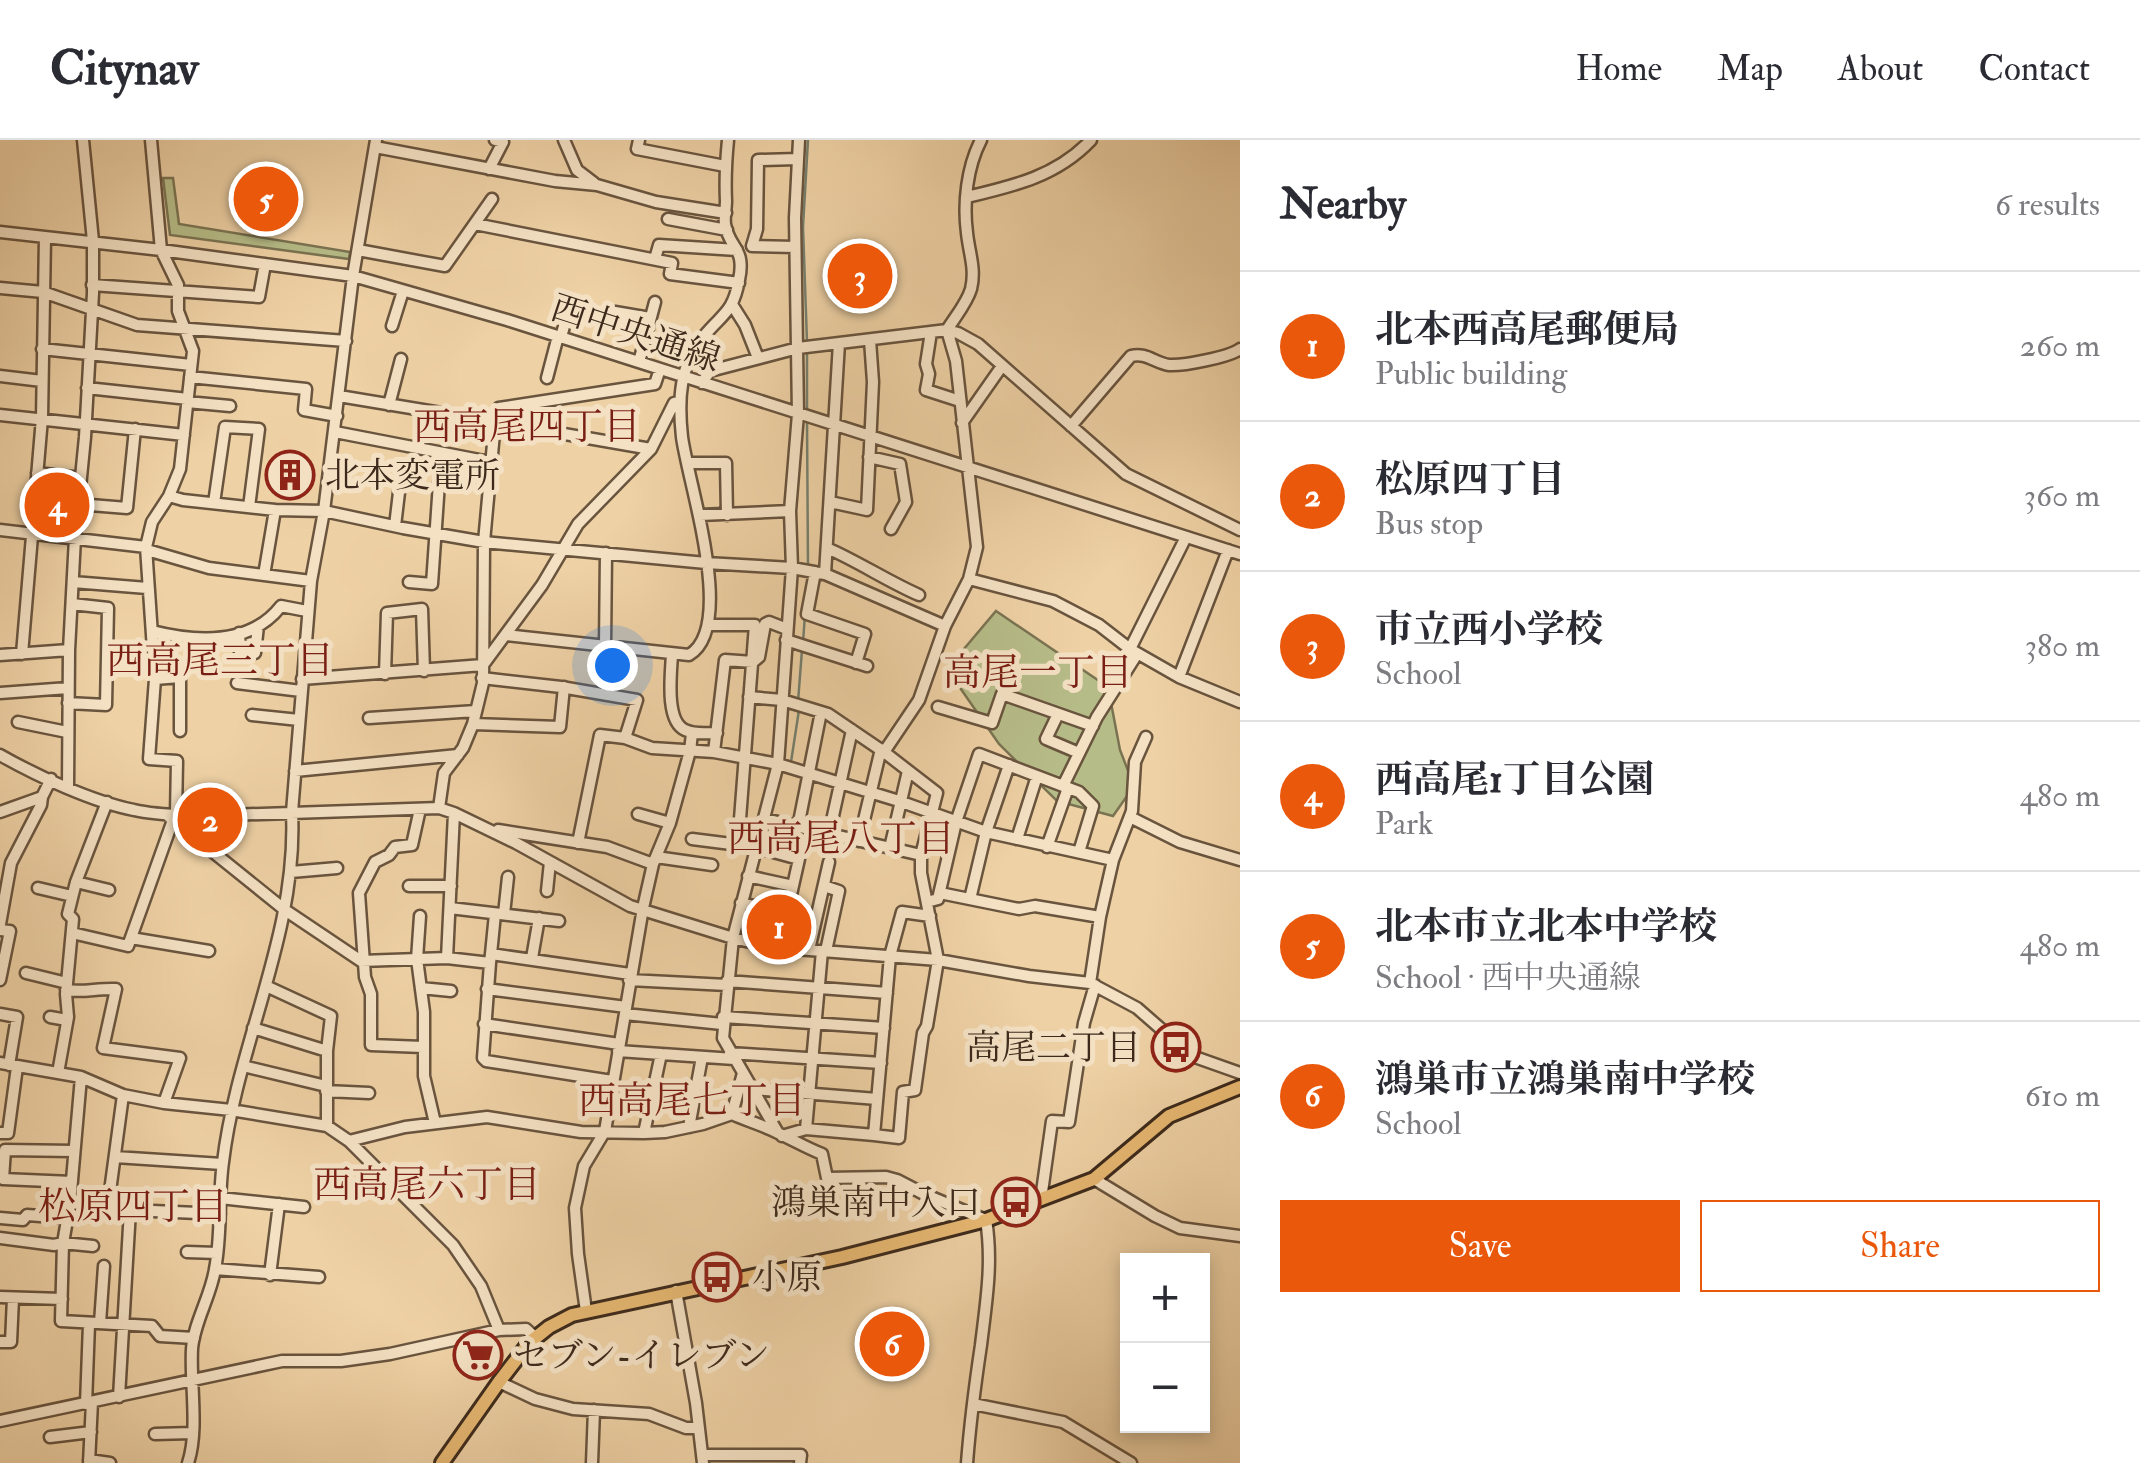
<!DOCTYPE html>
<meta charset="utf-8">
<style>
body{margin:0;font-family:"IM FELL Double Pica","Noto Serif JP",serif;background:#f7f7f7;color:#2b2b33}
.controls{position:absolute;right:30px;bottom:30px;display:grid;overflow:hidden;border-radius:0px;box-shadow:0 5px 15px #0003}
.controls button{width:90px;height:90px;display:grid;place-items:center;padding:0;border:0;border-bottom:2px solid #e1e1e2;background:#fff;color:#2b2b33;font:50px sans-serif}
.you{position:absolute;left:612px;top:525px;width:35px;height:35px;margin:-25px;border:8px solid #fff;border-radius:50%;background:#1a73e8;box-shadow:0 0 0 15px #1a73e833}
.badge{display:grid;place-items:center;width:65px;height:65px;border-radius:50%;background:#ea580c;color:#fff;font-size:32px;font-weight:700}
.pin{position:absolute;translate:-50% -50%;border:5px solid #fff;box-shadow:0 2px 10px #0006}
.list{margin:0;padding:0;list-style:none}
h2{display:flex;justify-content:space-between;align-items:center;height:130px;margin:0;padding:0 40px;font-size:42px}
h2 small{font-size:32px;font-weight:400;color:#7c7c81}
.list li{display:grid;grid-template-columns:65px 1fr auto;gap:30px;align-items:center;box-sizing:border-box;height:150px;padding:0 40px;border-top:2px solid #e1e1e2}
.list b{display:block;font-size:38px;white-space:nowrap}
.list p{margin:0;font-size:32px;white-space:nowrap;color:#7c7c81}
.list em{font-size:32px;font-style:normal;color:#7c7c81}
.actions{display:flex;gap:20px;padding:30px 40px}
.actions a{flex:1;padding:22px 0;border:2px solid #ea580c;border-radius:0px;text-align:center;font-size:35px;color:#ea580c}
.actions .main{background:#ea580c;color:#fff}
.map{position:relative;flex:none;width:1240px;height:1323px;overflow:hidden}
header{display:flex;align-items:center;gap:60px;box-sizing:border-box;height:140px;padding:0 50px;background:#fff;border-bottom:2px solid #e1e1e2}
header strong{font-size:48px}
nav{display:flex;gap:55px;margin-inline-start:auto;font-size:35px}
main{display:flex}
aside{flex:1;background:#fff}
.map>svg:first-child{display:block}
</style>
<header>
<strong>Citynav</strong>
<nav><a>Home</a><a>Map</a><a>About</a><a>Contact</a></nav>
</header>
<main>
<div class="map">
<svg width="1240" height="1323" viewBox="0 0 1240 1323">
<rect width="100%" height="100%" fill="#eed1a5"/>
<filter id="stains"><feTurbulence type="fractalNoise" baseFrequency=".002" numOctaves="4"/><feColorMatrix values="0 0 0 0 .2 0 0 0 0 .09 0 0 0 0 .02 0 0 0 .5 -.17"/></filter>
<radialGradient id="worn" r=".72"><stop offset=".6" stop-color="#630" stop-opacity="0"/><stop offset="1" stop-color="#630" stop-opacity=".3"/></radialGradient>
<path fill="#b6bc88" stroke="#7a7352" stroke-width="2.5" d="M163,38H173L179,84L350,112L349,119L170,95Z
M42,336L76,342L70,391L38,388Z
M996,471L1108,547L1120,610L1134,646L1113,676L1057,661L999,604L947,529Z"/>
<g fill="none" stroke-linecap="round" stroke-linejoin="round">
<path stroke="#757f6e" stroke-width="2.5" d="M807,202L803,87L808,0
M807,210V272
M807,280L808,427
M803,502L805,475
M798,562L802,510
M791,622L799,570"/>
<g stroke="#69543e" stroke-width="15">
<path id="minor" d="M151,0L161,110L178,145V171L193,211L180,329L169,356L152,382L146,407L155,539L149,619L177,621L176,675
M564,0L577,30L594,43
M639,0L637,9L725,26
M375,7L555,41L597,45L656,62L726,73
M489,29L503,2L495,0
M967,57C1014,46 1057,36 1091,0
M668,79L727,90
M475,84L672,123L670,134L739,143
M0,92L161,110L353,136L507,180L1240,414
M795,107L752,106L757,89L758,20L797,19
M358,110L445,126L492,59
M655,119L659,105L737,110
M92,145L259,157L265,124
M0,148L43,152L137,185L346,201
M733,166L745,185L758,218
M615,172L650,178
M392,186L403,151
M931,192L926,224L929,234L926,250L960,261
M561,197L570,165
M42,209L191,225
M639,222L655,162
M0,236L42,241
M190,237L306,249L304,270L337,276
M547,238L558,196
M702,243L710,231L798,208L947,190L958,193L978,204L1126,334L1240,390
M87,248L188,259
M339,256L495,282L484,402L483,543L473,584L463,608L444,633L439,668
M187,262L230,266
M389,265L401,219
M0,275L184,295
M962,283L1002,226
M1071,286L1131,216C1146,212 1155,223 1169,225C1183,226 1229,217 1240,209
M335,292L490,322
M651,309L495,282L499,268L655,244L660,229
M869,317L900,324L906,362L891,389
M687,323H726L727,375
M37,333L81,338
M169,356L183,360L275,370L324,371L403,388L484,402L706,423L792,428L825,434L945,486
M830,362L867,370L873,242L870,200
M214,363L225,287L259,289L249,367
M78,364L127,368L135,289
M700,375L790,371
M395,386L400,344
M0,390L146,407
M827,408C859,422 887,441 919,455
M147,410L209,428L311,441
M815,432L807,474L865,494L856,523
M825,434L839,203
M264,435L275,370
M969,439L1053,461L1099,485L1130,509L1179,537L1240,562
M73,442L147,448
M409,442L432,444L439,343
M708,485H755L738,705
M787,489L769,482L765,484L759,517L753,522L725,520L714,612L778,624L899,661L986,692L1113,720
M152,491C196,502 250,506 281,466L307,471
M239,493L240,512L255,513L258,486
M506,495L689,515C737,487 688,343 682,297C678,260 679,226 704,196C723,173 733,173 739,140C746,107 729,109 725,84C724,77 726,68 726,61C725,40 726,20 728,0
M786,500L867,526
M605,506L606,413
M1130,509L1186,397
M22,514L42,278L45,97
M672,514C671,534 665,581 685,590C695,595 707,593 717,593
M0,515L69,510
M385,534L387,473L422,469L424,531
M1179,537L1228,410
M482,538L561,547L637,560L625,598
M155,539L180,537V591
M302,539L483,525L542,445L578,384L651,309L674,263L679,262
M237,543L301,551
M0,553L68,548
M749,557L782,560L828,574L884,612L937,653L921,715V733L938,820L927,886L923,893L915,950L903,952L899,998L874,995
M68,563L106,565L108,468L72,464
M938,567L992,583L1002,554L1093,586
M1058,574L1046,599L1079,613
M252,575L299,580
M369,578L476,571
M18,582L67,592
M473,584L560,587L564,547
M884,612L919,560L945,486L969,439L977,407L956,221L947,190C955,177 967,163 971,149C976,129 969,113 967,93C963,63 967,27 981,0
M0,615C37,636 93,662 134,670C155,675 176,675 198,676L439,668L454,673L516,703L630,766L733,798L771,807L938,820L1029,836L1090,843L1137,868L1192,916L1240,933
M295,631L458,615
M1063,646L1097,577L1137,514
M68,647L69,510L75,398L85,297L93,153V101L83,0
M420,669L412,705L395,707L389,715L375,722L359,753L365,837L371,854V905L423,907
M0,672L42,657L51,639
M454,673L447,818L490,823
M638,674L670,683
M167,675L285,770L361,821L447,818
M1130,677L1180,702L1240,720
M765,679L921,715
M798,687L821,572
M498,690L607,707L653,724
M829,694L852,590
M692,699L755,707L799,719L779,808
M1017,699L1037,636
M859,701L881,609
M578,703L600,595L625,598L652,608L714,612
M1047,707L1068,648
M890,708L908,631
M656,717L712,725
M291,732L337,728
M748,736L793,746
M76,742L109,750
M409,746H451
M824,746L839,751L826,811
M38,748L72,756
M547,751L550,722
M940,753L1019,769L1035,766L1100,777
M970,759L986,692L1009,625
M927,762L938,759L956,682L979,614L1079,652L1093,666L1079,712
M741,763L787,774
M450,768L559,781
M504,774L508,737
M420,776L417,819L424,872V936L435,983
M0,784L11,723L41,665L42,657
M0,790L10,791L0,840
M72,793L128,806L173,680
M131,798L209,811
M809,810L829,722
M491,814L495,774
M532,818L539,778
M26,833L67,843
M629,840L727,845
M727,841L887,853
M1090,843L1100,777L1113,720L1132,671L1135,622L1146,597
M266,846L331,876L327,911V986
M421,848L451,851
M487,849L626,867
M66,850C84,853 97,848 116,849L103,908L180,918L164,963
M0,874L17,877L9,925
M625,874L722,884
M50,877L67,880
M723,877L884,888
M484,884L619,904
M253,888L327,911
M618,911L734,919
M730,913L881,923
M0,923L81,937L123,955L164,963L231,970L327,986L349,1001L453,1105L481,1146L499,1190
M243,926L326,946
M58,933L68,877L66,854L73,779L68,774L76,742L107,662
M81,937L70,1063L63,1103L61,1181L152,1186L160,1196L194,1198
M612,941L486,921L483,918L490,823L491,814L630,834
M754,949L877,959
M326,951L369,953
M732,974L743,933
M689,987L702,917
M806,989L822,811
M0,993H8L17,927
M644,993L661,914
M778,993L723,898L733,798L778,624L792,428L790,371L798,274L795,78L799,0
M782,996L806,989L874,995L890,816L902,772L930,776
M349,1001L405,987L487,977L581,992L644,993L665,992L703,984L732,974C747,981 763,985 778,993C793,1000 807,1008 822,1014L827,1038L886,1037L897,1040L924,1054L986,1080C993,1123 986,1163 981,1205C975,1245 970,1284 967,1323
M115,1017L222,1024
M1094,1039L1155,1076L1180,1088L1240,1096
M72,1042L3,1039L5,1010L74,1011
M220,1058L304,1067
M1041,1059L1052,981L1069,982L1084,883L1095,845
M70,1063L108,1066
M130,1070L220,1074
M0,1078L23,1080L27,1075L67,1078
M0,1098L54,1105L63,1103L93,1106
M187,1112L217,1113
M215,1129L319,1137
M270,1135L279,1064
M676,1151L696,1263L703,1323
M0,1157L62,1159
M586,1171L578,1114L575,1068L584,1026L605,991L643,768L653,724L670,683L690,611L692,593
M100,1183L104,1126
M0,1202H11L13,1158
M499,1242L535,1259L573,1269L649,1274L686,1288H699
M119,1257L130,1070L108,1066L123,955
M86,1264L89,1184
M973,1264L1063,1282L1131,1323
M0,1281L282,1221H341L390,1214L499,1190L526,1189L536,1198
M155,1294L192,1293
M50,1297L91,1292
M702,1315H801L800,1323
M89,1320L110,1323
M89,1323L92,1262
M188,1323C199,1290 190,1244 192,1209C194,1182 211,1156 215,1129C222,1094 218,1057 223,1022C237,904 298,794 292,672L311,441L324,371L353,136L376,0
M592,1323L594,1270"/>
</g>
<g stroke="#3d2a1c" stroke-width="18">
<path id="major" d="M442,1323L499,1242L529,1203L549,1187L572,1175L842,1117L986,1080L1094,1039L1169,976L1240,947"/>
</g>
<use href="#minor" stroke="#f4e1c4" stroke-width="10"/>
<use href="#major" stroke="#e7b872" stroke-width="12"/>
</g>
<defs>
<g id="building-ring" transform="scale(2.5)"><circle r="9.5" fill="#f4e1c4" stroke="#8f2418" stroke-width="1.5"/><path d="M-4-6H4V6H1V3H-1V6H-4ZM-2.5-4.3h1.7v1.8h-1.7ZM.8-4.3h1.7v1.8H.8ZM-2.5-1h1.7V.8h-1.7ZM.8-1h1.7V.8H.8Z" fill="#8f2418"/></g>
<g id="bus-ring" transform="scale(2.5)"><circle r="9.5" fill="#f4e1c4" stroke="#8f2418" stroke-width="1.5"/><path d="M-5-6H5V4H4V6H2V4H-2V6H-4V4H-5ZM-3.5-4V0h7V-4ZM-3.5 1.2v1.5H-2V1.2ZM2 1.2v1.5H3.5V1.2Z" fill="#8f2418"/></g>
<g id="supermarket-ring" transform="scale(2.5)"><circle r="9.5" fill="#f4e1c4" stroke="#8f2418" stroke-width="1.5"/><path d="M-6-5.5h2.5l.6 2H6L4.5 2H-2.5L-4.4-4H-6ZM-1.5 3.2a1.3 1.3 0 1 0 .1 0ZM3 3.2a1.3 1.3 0 1 0 .1 0Z" fill="#8f2418"/></g>
</defs>
<g fill-rule="evenodd">
<use href="#building-ring" x="290" y="335"/>
<use href="#bus-ring" x="1176" y="907"/>
<use href="#bus-ring" x="1016" y="1062"/>
<use href="#bus-ring" x="717" y="1137"/>
<use href="#supermarket-ring" x="478" y="1215"/>
</g>
<g text-anchor="middle" stroke-width="10" stroke-linejoin="round" paint-order="stroke">
<g font-size="35" fill="#3d2a1c" stroke="#f4e1c4">
<text transform="translate(636 193) rotate(18)" y="12">西中央通線</text>
</g>
<g font-size="35" fill="#3d2a1c" stroke="#f4e1c4" text-anchor="start">
<text x="325" y="347">北本変電所</text>
<text x="1141" y="919" text-anchor="end">高尾二丁目</text>
<text x="981" y="1074" text-anchor="end">鴻巣南中入口</text>
<text x="752" y="1149">小原</text>
<text x="513" y="1227">セブン-イレブン</text>
</g>
<g font-size="38" fill="#7a1f14" stroke="#f4e1c4">
<text x="527" y="299">西高尾四丁目</text>
<text x="220" y="533">西高尾三丁目</text>
<text x="1038" y="545">高尾一丁目</text>
<text x="841" y="711">西高尾八丁目</text>
<text x="692" y="973">西高尾七丁目</text>
<text x="427" y="1057">西高尾六丁目</text>
<text x="133" y="1079">松原四丁目</text>
</g>
</g>
<rect width="100%" height="100%" filter="url(#stains)"/>
<rect width="100%" height="100%" fill="url(#worn)"/>
</svg>
<div class="controls">
<button>+</button>
<button>−</button>
</div>
<div class="you"></div>
<div class="pin badge" style="left:779px;top:787px">1</div>
<div class="pin badge" style="left:210px;top:680px">2</div>
<div class="pin badge" style="left:860px;top:136px">3</div>
<div class="pin badge" style="left:57px;top:365px">4</div>
<div class="pin badge" style="left:266px;top:59px">5</div>
<div class="pin badge" style="left:892px;top:1204px">6</div>
</div>
<aside>
<h2>Nearby<small>6 results</small></h2>
<ul class="list">
<li><span class="badge">1</span><div><b>北本西高尾郵便局</b><p>Public building</p></div><em>260 m</em></li>
<li><span class="badge">2</span><div><b>松原四丁目</b><p>Bus stop</p></div><em>360 m</em></li>
<li><span class="badge">3</span><div><b>市立西小学校</b><p>School</p></div><em>380 m</em></li>
<li><span class="badge">4</span><div><b>西高尾1丁目公園</b><p>Park</p></div><em>480 m</em></li>
<li><span class="badge">5</span><div><b>北本市立北本中学校</b><p>School · 西中央通線</p></div><em>480 m</em></li>
<li><span class="badge">6</span><div><b>鴻巣市立鴻巣南中学校</b><p>School</p></div><em>610 m</em></li>
</ul>
<div class="actions"><a class="main">Save</a><a>Share</a></div>
</aside>
</main>
